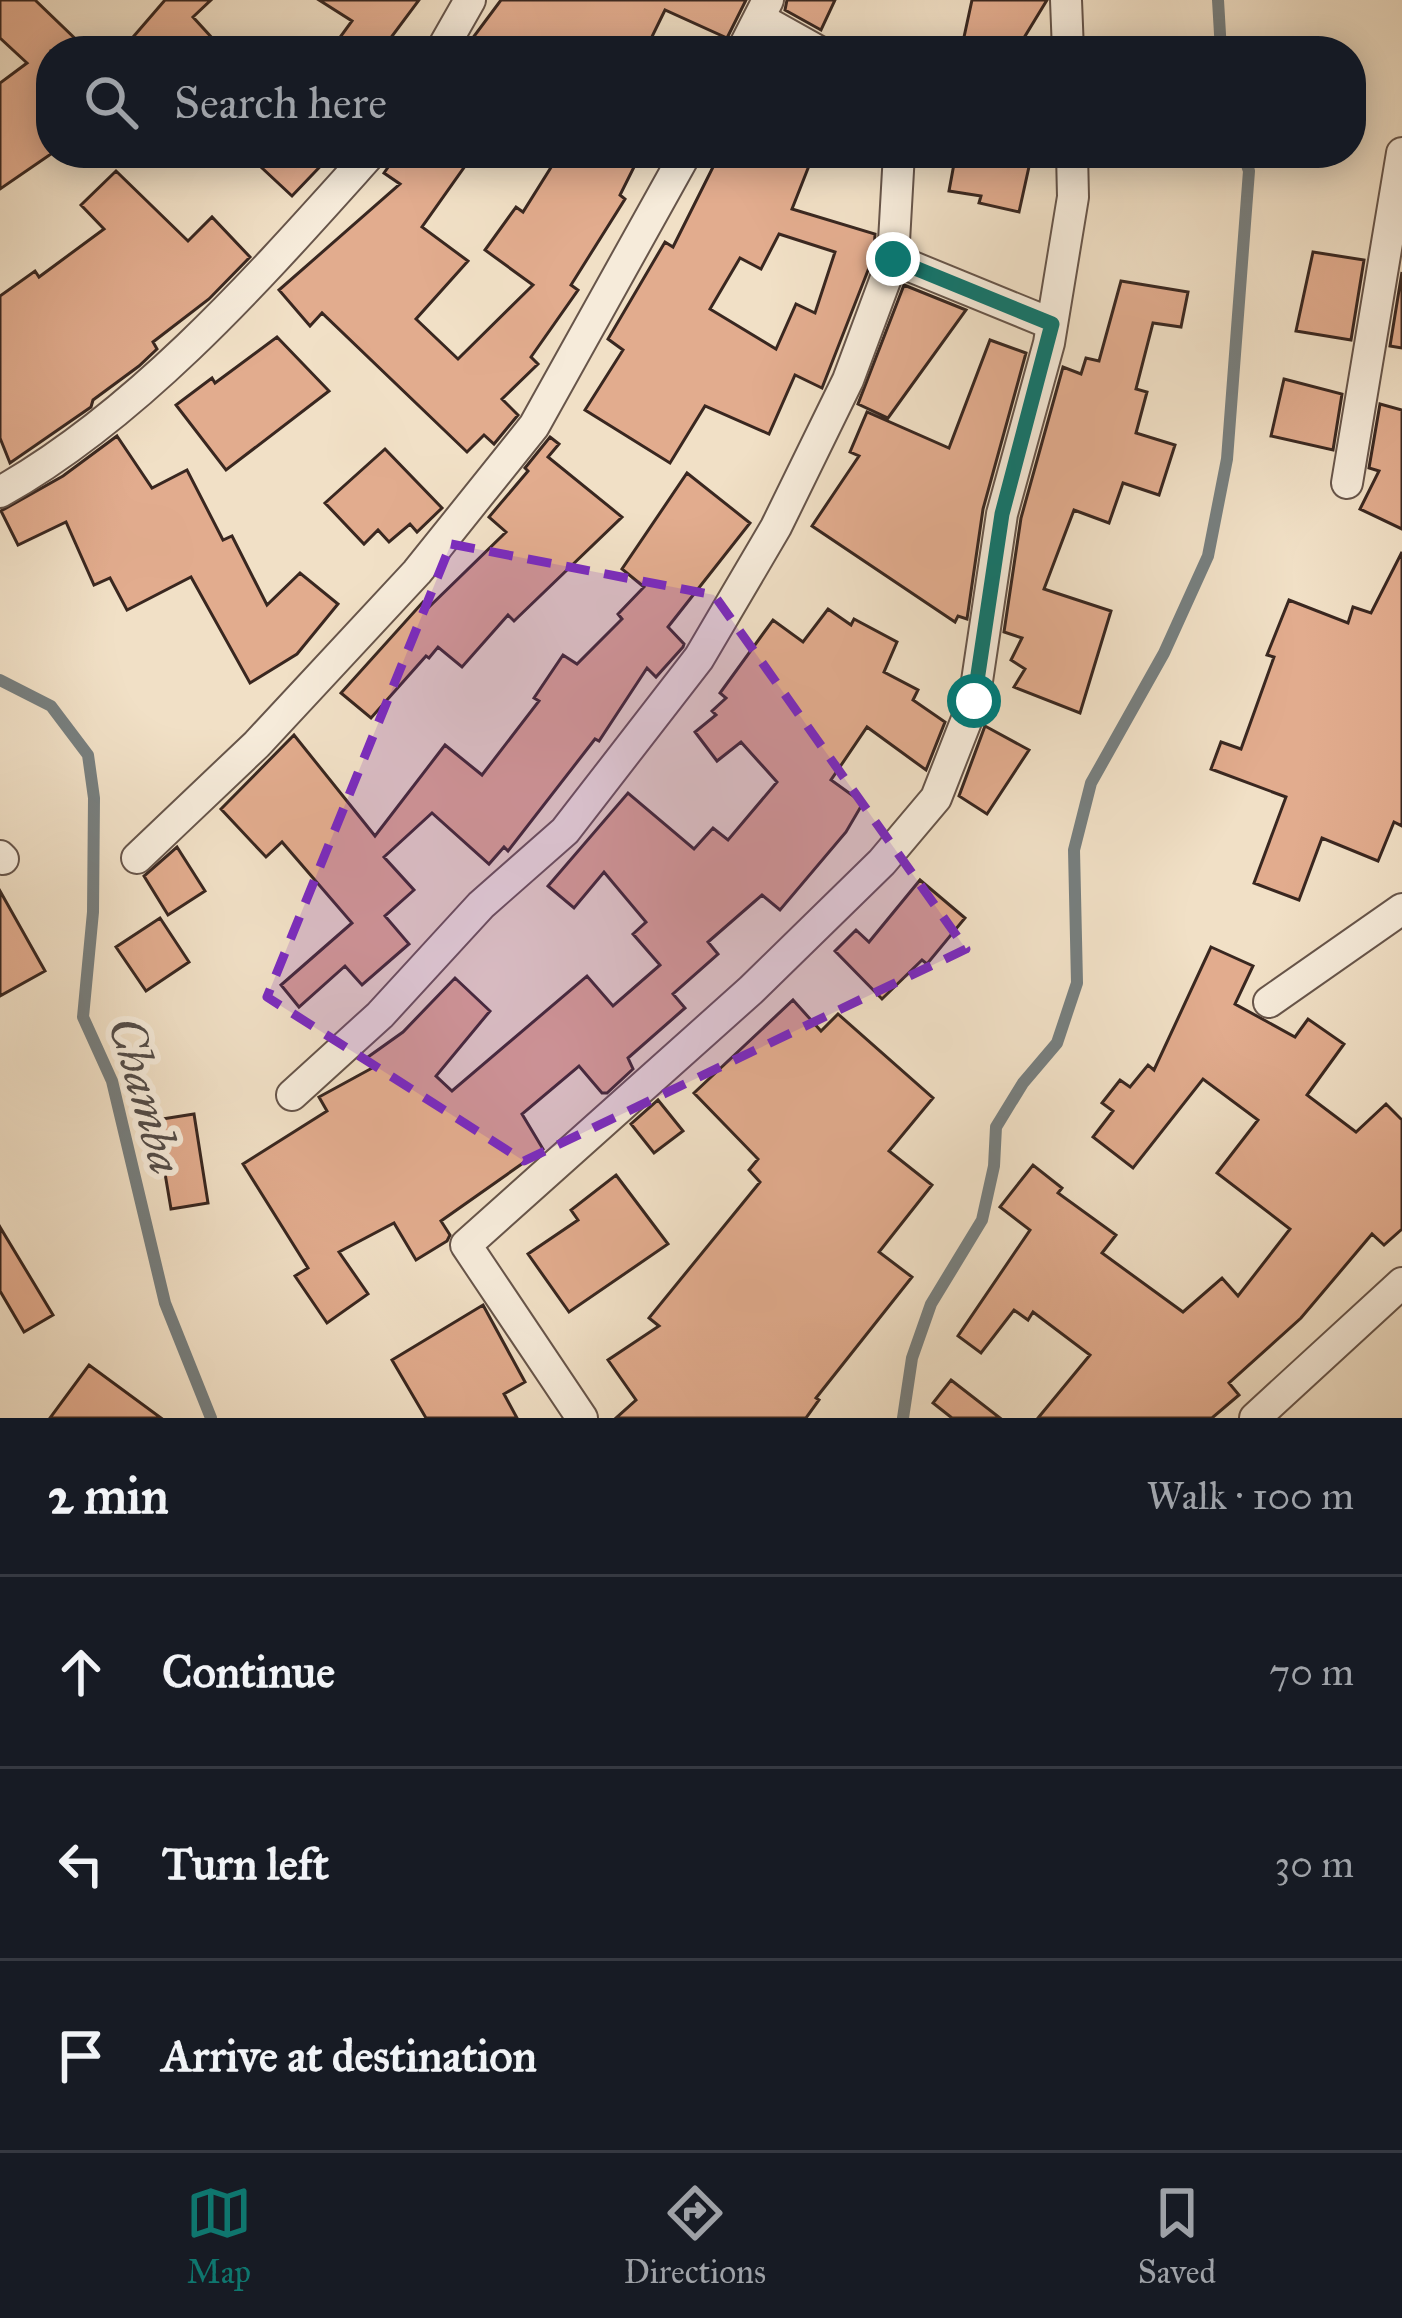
<!DOCTYPE html>
<meta charset="utf-8">
<style>
body{margin:0;font-family:"IM FELL Great Primer",serif;background:#20242c;color:#f1f3f6}
.stop{position:absolute;width:36px;height:36px;margin:-27px;border:9px solid #0f766e;border-radius:50%;background:#fff}
.stop.end{background:#0f766e;border-color:#fff;box-shadow:0 3px 12px #0008}
.list{margin:0;padding:0;list-style:none}
h2{display:flex;justify-content:space-between;align-items:center;height:156px;margin:0;padding:0 48px;font-size:51px}
h2 small{font-size:39px;font-weight:400;color:#9ea1a6}
.list li{display:grid;grid-template-columns:78px 1fr auto;gap:36px;align-items:center;box-sizing:border-box;height:192px;padding:0 48px;border-top:3px solid #363941}
.list b{display:block;font-size:45px;white-space:nowrap}
.list em{font-size:39px;font-style:normal;color:#9ea1a6}
.icon{flex:none;width:66px;height:66px;fill:none;stroke:currentColor;stroke-width:2;stroke-linecap:round;stroke-linejoin:round}
.map{position:relative;flex:none;width:1402px;height:1418px;overflow:hidden}
.search{position:absolute;background:#171b24;box-shadow:0 6px 30px #0003;left:36px;right:36px;top:36px;height:132px;display:flex;align-items:center;gap:30px;box-sizing:border-box;padding:0 42px;border-radius:48px;color:#9ea1a6;font-size:45px}
.sheet{height:732px;background:#171b24}
nav{display:flex;justify-content:space-around;align-items:center;box-sizing:border-box;height:168px;border-top:3px solid #363941;background:#171b24;font-size:33px;color:#9ea1a6}
nav a{display:grid;justify-items:center;gap:6px}
nav .on{color:#0f766e}
.map>svg:first-child{display:block}
</style>
<div class="map">
<svg width="1402" height="1418" viewBox="0 0 1402 1418">
<rect width="100%" height="100%" fill="#f1e0c6"/>
<filter id="stains"><feTurbulence type="fractalNoise" baseFrequency=".00167" numOctaves="4"/><feColorMatrix values="0 0 0 0 .2 0 0 0 0 .09 0 0 0 0 .02 0 0 0 .5 -.17"/></filter>
<radialGradient id="worn" r=".72"><stop offset=".6" stop-color="#630" stop-opacity="0"/><stop offset="1" stop-color="#630" stop-opacity=".3"/></radialGradient>
<g fill="none" stroke-linecap="round" stroke-linejoin="round">
<path stroke="#777f7f" stroke-width="12" d="M1218,0L1221,51
M0,680L51,706L88,755L94,798L93,912L83,1017L112,1081L165,1303L211,1418
M903,1418L912,1358L931,1304L982,1220L994,1166L996,1127L1023,1083L1057,1043L1077,983L1074,850L1091,783L1164,653L1208,556L1227,459L1249,171L1243,153"/>
</g>
<path fill="#e2ac8e" stroke="#392720" stroke-width="3" fill-rule="evenodd" d="M0,0H35L88,51H51V154L0,189V83L27,63L0,38Z
M165,0H211L193,17L224,51H121Z
M319,0H419L381,51H330L352,21Z
M501,0H746L727,38L665,10L645,51H463Z
M787,0H835L821,30L785,10Z
M972,0H1047L1016,51H961Z
M246,153H333L292,196Z
M398,153H447L465,166L422,227L468,261L416,319L458,359L533,285L485,250L516,207L523,212L560,153H641L620,195L625,199L571,285L578,290L531,357L538,364L502,399L518,415L494,444L484,435L467,452L322,313L310,326L279,290L400,184L384,173Z
M720,153H814L792,209L875,234L874,255L822,388L795,375L769,434L705,406L670,463L585,410L623,350L608,339L665,242L673,247ZM779,234L835,252L815,313L796,304L776,349L710,309L740,258L761,269Z
M956,153H1032L1019,212L979,203L981,196L949,191Z
M116,171L188,241L212,217L250,257L209,299L153,342L157,349L139,366L93,400L91,407L10,463L0,438V296L35,271L39,277L104,229L81,205Z
M1313,252L1364,260L1351,340L1296,331Z
M1402,272V348L1390,346Z
M1121,281L1188,292L1181,327L1153,323L1136,389L1147,392L1136,433L1175,445L1159,495L1123,483L1109,523L1074,510L1044,589L1111,611L1080,713L1014,687L1025,669L1011,660L1022,638L1004,632L1021,518L1063,367L1081,374L1086,358L1099,361Z
M904,285L966,310L888,418L858,404Z
M277,337L329,391L226,470L176,405L212,378L215,383Z
M990,340L1026,353L983,509L967,619L958,616L955,622L812,526L859,456L850,452L867,412L949,448Z
M1284,379L1342,394L1333,450L1271,436Z
M1380,404L1402,410V529L1360,509L1379,471L1369,468Z
M117,436L152,488L187,470L223,540L232,536L267,605L300,573L338,604L297,654L250,683L191,577L127,610L110,578L94,585L66,522L18,545L1,511L63,476Z
M550,437L559,444L548,457L622,517L514,621L508,615L462,667L438,647L429,658L426,656L371,718L341,693L423,602L429,607L506,532L489,517L528,471L525,468Z
M385,449L442,508L417,532L410,524L389,542L378,530L364,544L325,503Z
M687,473L750,523L668,627L684,644L683,647L656,677L647,668L599,741L595,739L508,851L504,847L489,864L432,813L384,857L414,890L385,916L409,944L362,985L345,966L299,1007L281,985L352,923L282,842L266,857L221,809L294,735L375,836L445,745L482,775L539,701L534,698L563,655L577,664L622,619L618,614L644,587L622,569Z
M1402,552V826L1394,822L1378,861L1322,838L1299,900L1254,883L1286,797L1211,769L1221,742L1241,749L1274,657L1267,655L1289,600L1348,623L1353,607L1371,613Z
M828,609L851,625L854,619L897,642L884,672L918,690L913,700L945,722L926,770L867,727L831,780L863,803L846,832L780,910L762,895L708,942L718,954L673,994L685,1008L628,1058L633,1069L607,1093H602L579,1066L522,1114L543,1149L441,1221L450,1235L447,1241L416,1260L394,1223L339,1252L368,1294L327,1323L295,1276L308,1268L243,1164L327,1111L319,1097L374,1067L368,1057L403,1032L455,978L490,1011L436,1076L452,1091L587,976L613,1006L660,965L633,934L646,922L604,872L574,908L548,886L628,793L694,849L713,828L728,840L777,782L741,742L717,761L695,732L716,715L712,711L726,698L720,693L773,620L803,642Z
M985,726L1029,750L987,814L959,796Z
M177,847L205,891L168,915L144,876Z
M920,880L965,918L927,964L922,960L882,999L835,951L856,930L869,942Z
M0,891L45,971L0,996Z
M160,918L189,962L146,991L116,947Z
M1211,947L1253,966L1235,1004L1295,1037L1308,1019L1344,1044L1307,1095L1356,1132L1386,1104L1402,1120V1229L1384,1245L1372,1234L1301,1318L1229,1383L1239,1395L1212,1418H1038L1090,1355L1033,1312L1028,1320L1014,1310L981,1353L958,1336L1030,1230L1000,1207L1033,1165L1062,1188L1058,1193L1116,1235L1102,1253L1183,1312L1222,1278L1238,1296L1290,1229L1217,1173L1258,1120L1203,1079L1133,1168L1093,1137L1113,1111L1102,1103L1120,1080L1130,1087L1148,1065L1154,1070Z
M793,1000L821,1031L838,1014L933,1098L889,1151L932,1185L879,1252L912,1277L816,1398L819,1400L806,1418H616L636,1400L608,1360L659,1326L649,1318L760,1182L749,1170L758,1159L694,1093Z
M658,1100L683,1131L654,1153L631,1124Z
M194,1114L208,1203L171,1209L156,1120Z
M616,1175L668,1244L569,1312L528,1254L578,1220L571,1210Z
M0,1227L53,1315L24,1332L0,1291Z
M483,1305L525,1382L504,1394L517,1418H426L392,1360Z
M89,1365L161,1418H50Z
M951,1380L1000,1418H952L933,1403Z"/>
<g fill="none" stroke-linecap="round" stroke-linejoin="round">
<g stroke="#67554a" stroke-width="34">
<path id="street" d="M1066,0L1068,51
M759,18L818,51
M441,51L470,0
M742,51L768,0
M893,259L1052,324
M1347,483L1402,153
M0,492C142,412 263,273 371,153
M0,856L3,859
M137,858L257,744L417,572L534,426L686,153
M1269,1002L1402,909
M292,1095L380,1015L481,905L565,831L699,658L776,527L848,380L893,259L899,153
M582,1418L466,1245L751,990L882,862L936,798L974,701L1002,514L1049,343L1073,197L1072,153
M1255,1418L1402,1283"/>
</g>
<use href="#street" stroke="#f6ebda" stroke-width="30"/>
</g>
<g fill="none" stroke-linecap="round" stroke-linejoin="round">
<path stroke="#0f766e" stroke-width="15" d="M893,259L1052,324L1002,514L974,701"/>
</g>
<path fill="#7b2cbf" fill-opacity="0.2" stroke="#7b2cbf" stroke-width="9" stroke-dasharray="24 15" stroke-linejoin="round" d="M451,544L714,595L966,949L524,1161L267,997Z"/>
<g text-anchor="middle" stroke-width="12" stroke-linejoin="round" paint-order="stroke">
<g font-size="48" font-style="italic" fill="#534c48" stroke="#f6ebda">
<text transform="translate(147 1095) rotate(74)" y="17">Chamba</text>
</g>
</g>
<rect width="100%" height="100%" filter="url(#stains)"/>
<rect width="100%" height="100%" fill="url(#worn)"/>
</svg>
<div class="stop" style="left:974px;top:701px"></div>
<div class="stop end" style="left:893px;top:259px"></div>
<div class="search"><svg class="icon" aria-label="search" viewBox="0 0 24 24"><circle cx="10" cy="10" r="6"/><path d="M15 15l6 6"/></svg>Search here</div>
</div>
<section class="sheet">
<h2>2 min<small>Walk · 100 m</small></h2>
<ul class="list">
<li><svg class="icon" aria-label="ahead" viewBox="0 0 24 24"><path d="M12 20V5M6 11l6-6 6 6"/></svg><div><b>Continue</b></div><em>70 m</em></li>
<li><svg class="icon" aria-label="left" viewBox="0 0 24 24"><path d="M17 20v-9H6M10 6l-5 5 5 5"/></svg><div><b>Turn left</b></div><em>30 m</em></li>
<li><svg class="icon" aria-label="arrive" viewBox="0 0 24 24"><path d="M6 21V4h12l-3 4 3 4H6"/></svg><div><b>Arrive at destination</b></div></li>
</ul>
</section>
<nav>
<a class="on"><svg class="icon" aria-label="map" viewBox="0 0 24 24"><path d="M3 6l6-2 6 2 6-2v14l-6 2-6-2-6 2zM9 4v14M15 6v14"/></svg>Map</a>
<a><svg class="icon" aria-label="directions" viewBox="0 0 24 24"><path d="M12 3l9 9-9 9-9-9zM9 14v-3h6M13 9l2 2-2 2"/></svg>Directions</a>
<a><svg class="icon" aria-label="saved" viewBox="0 0 24 24"><path d="M7 4h10v16l-5-4-5 4z"/></svg>Saved</a>
</nav>
